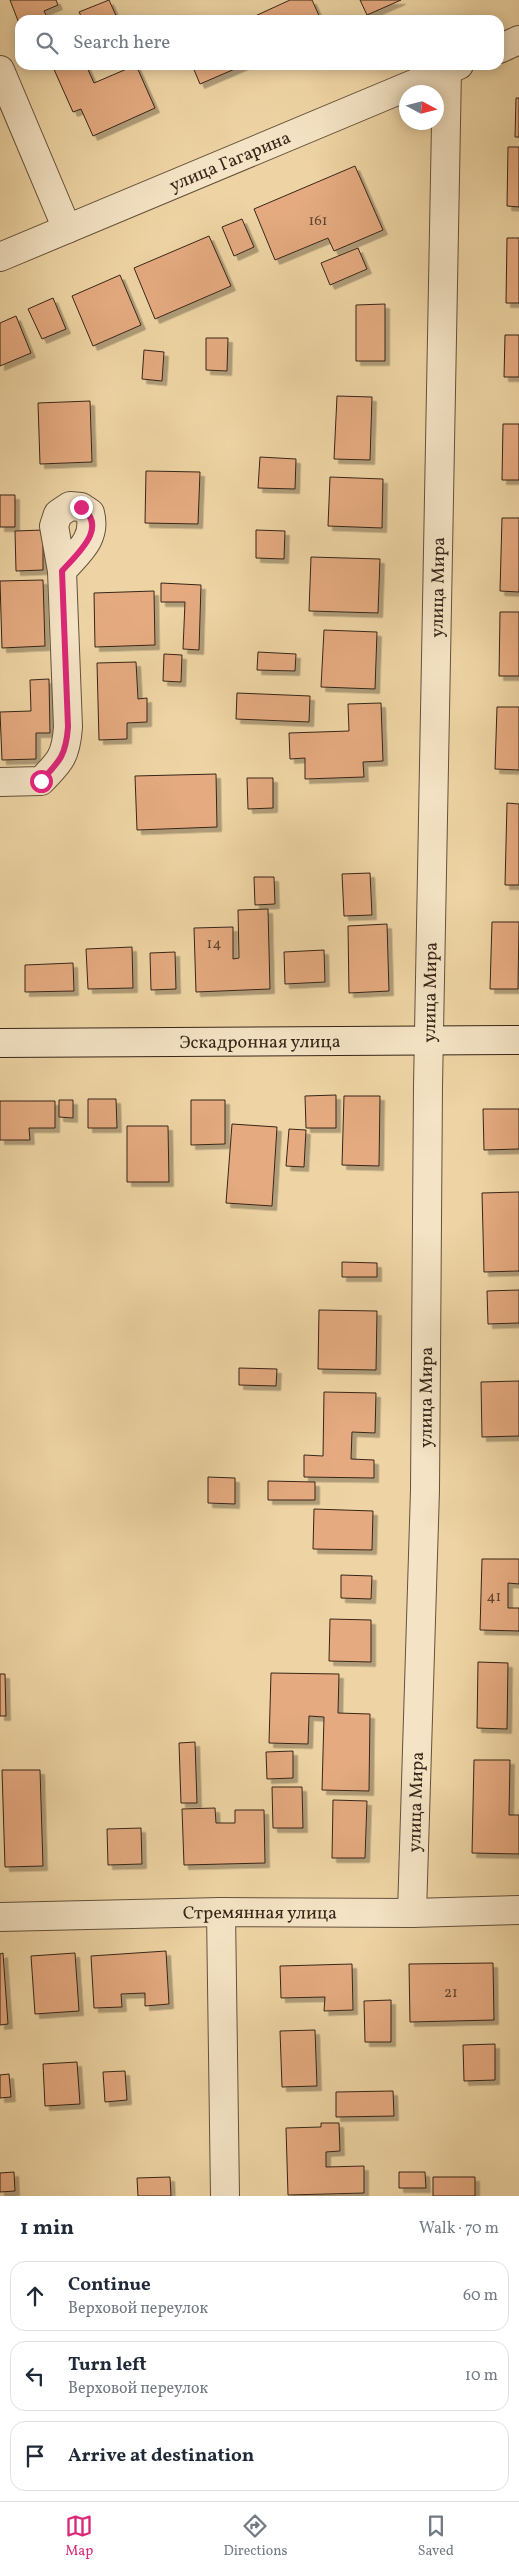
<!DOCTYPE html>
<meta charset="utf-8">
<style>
body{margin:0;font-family:Vollkorn,serif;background:#f6f6f7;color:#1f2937}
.compass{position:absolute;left:399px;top:85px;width:45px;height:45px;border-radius:50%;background:#fff;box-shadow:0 2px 12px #0003;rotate:97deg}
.stop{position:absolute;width:15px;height:15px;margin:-11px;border:4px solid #db2777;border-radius:50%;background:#fff}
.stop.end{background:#db2777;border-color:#fff;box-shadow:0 1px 5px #0008}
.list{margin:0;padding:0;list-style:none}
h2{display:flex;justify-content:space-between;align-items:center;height:65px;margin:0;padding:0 20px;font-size:21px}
h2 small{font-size:16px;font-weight:400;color:#747a83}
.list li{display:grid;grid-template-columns:32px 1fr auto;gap:15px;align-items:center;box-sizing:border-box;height:70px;margin:0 10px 10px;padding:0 10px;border:1px solid #e0e1e3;border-radius:15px}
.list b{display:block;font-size:19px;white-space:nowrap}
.list p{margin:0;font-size:16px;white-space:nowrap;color:#747a83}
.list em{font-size:16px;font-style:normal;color:#747a83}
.icon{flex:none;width:28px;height:28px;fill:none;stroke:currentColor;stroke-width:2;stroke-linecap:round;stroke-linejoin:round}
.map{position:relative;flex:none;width:519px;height:2196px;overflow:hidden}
.search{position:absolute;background:#fff;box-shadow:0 2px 12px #0003;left:15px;right:15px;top:15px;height:55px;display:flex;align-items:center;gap:12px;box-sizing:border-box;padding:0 18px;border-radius:15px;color:#747a83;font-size:19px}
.sheet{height:305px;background:#fff}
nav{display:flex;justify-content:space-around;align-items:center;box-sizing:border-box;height:70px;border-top:1px solid #e0e1e3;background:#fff;font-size:14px;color:#747a83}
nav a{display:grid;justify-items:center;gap:2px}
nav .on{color:#db2777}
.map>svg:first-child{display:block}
</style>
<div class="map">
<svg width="519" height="2196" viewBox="0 0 519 2196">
<defs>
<filter id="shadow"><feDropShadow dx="4.5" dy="4.5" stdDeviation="0" flood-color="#0004"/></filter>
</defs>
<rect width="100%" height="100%" fill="#eed4a4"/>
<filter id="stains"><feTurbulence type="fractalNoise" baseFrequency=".004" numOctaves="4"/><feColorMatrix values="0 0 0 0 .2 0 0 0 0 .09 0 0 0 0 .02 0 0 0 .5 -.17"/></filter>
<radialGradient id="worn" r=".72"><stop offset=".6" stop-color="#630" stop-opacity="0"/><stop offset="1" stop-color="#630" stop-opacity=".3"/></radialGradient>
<path fill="#e5aa80" stroke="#362518" filter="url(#shadow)" d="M10,0H56L58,5L44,11L48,19L20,20V26Z
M109,0L118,20H83L79,12Z
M290,0H312L321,20H254L253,17Z
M360,0H401L367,15Z
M52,65H86L94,83L136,65L155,108L93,136L81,109L73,112Z
M192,65H244L200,84Z
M516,98H519V137H515Z
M508,147H519V207L507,206Z
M355,166L383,230L334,251L328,238L275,260L254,209Z
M242,219L254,247L234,256L222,227Z
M209,236L231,286L155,319L134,268Z
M507,238H519V303H506Z
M358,248L367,269L330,285L321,263Z
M120,275L141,325L93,346L72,296Z
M53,298L66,329L42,339L28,309Z
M385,304V361H356V305Z
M16,316L31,353L0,366V323Z
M505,335H519V377H504Z
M206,338H228L227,371L206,370Z
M144,350L164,352L162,381L142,379Z
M337,396L372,397L370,460L334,459Z
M90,401L92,462L40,464L38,403Z
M503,424H519V480H502Z
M260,457L296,459L295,489L258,488Z
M146,471L200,472L198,524L145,523Z
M330,477L383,479L382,528L328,526Z
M0,495H15V527H0Z
M502,518H519V592L500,591Z
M43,530V570L16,571L15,531Z
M256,530L285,531L284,559L256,558Z
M311,557L380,559L378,613L309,611Z
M43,580L45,646L2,648L0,581Z
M161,583L201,585L199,650L183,649L185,602H161Z
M154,591L155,645L95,647L94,593Z
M500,612H519V676H499Z
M324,630L377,632L375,689L321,687Z
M258,652L296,654L295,671L257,670Z
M164,654L182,655L181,682L163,681Z
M136,662L138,699L147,698V722L127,723V739L99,740L97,663Z
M49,679L50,733H36V759L2,760L0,712L31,711L30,680Z
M237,693L310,696L309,722L236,719Z
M381,703L383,761L363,762L364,777L305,779V758L290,759L289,733L349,731L348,704Z
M497,707H519V770L495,769Z
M216,774L217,827L137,830L135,776Z
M247,778H273V808L248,809Z
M507,803L519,804V885H505Z
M370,873L372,915L344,916L342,874Z
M254,877H274L275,904L255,905Z
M268,909L270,989L196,992L194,928L233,927V959L239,958L238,910Z
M492,922H519L518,989H490Z
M387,924L389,991L349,993L348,926Z
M132,947L133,988L88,989L86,949Z
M324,950L325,982L285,984L284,952Z
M175,952L176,989L151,990L150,953Z
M73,963L74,991L25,992V965Z
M336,1095V1128H306L305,1096Z
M344,1096H380L379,1166L342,1165Z
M88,1099H116L117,1128H88Z
M59,1100H73V1118L59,1117Z
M191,1100H225V1144L191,1145Z
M0,1101H55V1128H29L30,1140H0Z
M483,1109H519V1149L484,1150Z
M232,1124L277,1127L272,1206L226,1203Z
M127,1126H168L169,1182H127Z
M289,1129L306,1130L304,1167L286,1166Z
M519,1192V1271L484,1272L482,1193Z
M342,1262L377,1263V1277H342Z
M519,1290V1323L488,1324L487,1291Z
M319,1310L377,1311L376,1370L318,1369Z
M239,1368L277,1369L276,1386L239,1385Z
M519,1381V1436L482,1437L481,1382Z
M324,1392L376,1393L375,1433L352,1432L351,1459L374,1460V1478L304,1477V1455L323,1456Z
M208,1477L235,1478V1504L208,1503Z
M268,1481L315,1482V1500H268Z
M314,1509L373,1511L372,1550L313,1549Z
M482,1559H519V1584L508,1583V1608H519V1631L480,1630Z
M341,1575L372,1576L371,1599L341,1598Z
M330,1619L371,1620V1662L329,1661Z
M478,1662L508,1663L507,1729L477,1728Z
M271,1673L339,1674L338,1713L370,1714L369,1791L322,1790L324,1717L309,1716L308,1744L269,1743Z
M0,1674H5L6,1716H0Z
M195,1742L197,1803H181L179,1743Z
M293,1751V1778L267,1779L266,1752Z
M474,1760H510L509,1815H519V1854L472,1853Z
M2,1770H40L43,1866L5,1867Z
M272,1787H302L303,1828H273Z
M333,1800L367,1801L365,1858H332Z
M215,1808L216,1823H235V1810H264L265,1863L184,1865L182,1809Z
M141,1828L142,1864L108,1865L107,1829Z
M166,1951L169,2004L145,2006V1993L121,1994L122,2007L94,2008L91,1956Z
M3,1953L8,2024L0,2025V1954Z
M75,1953L79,2011L35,2014L31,1956Z
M493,1963L494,2020L410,2022L409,1964Z
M352,1964L353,2010L324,2011L325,1997L281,1998L280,1966Z
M391,2000V2042H365L364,2001Z
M315,2030L317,2086L282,2087L280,2031Z
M495,2044V2080L464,2081L463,2045Z
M77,2062L80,2104L45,2106L43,2064Z
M125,2071L127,2100L105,2102L103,2072Z
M9,2074L11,2097L0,2098V2075Z
M393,2091L394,2116L336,2117V2092Z
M321,2123H339L340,2151L326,2152V2167L364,2166V2193L288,2195L286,2128L321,2127Z
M14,2172L15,2191L0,2192V2173Z
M399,2172H425L426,2188H399Z
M170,2177L171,2196H138L137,2178Z
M433,2177H475V2196H433Z"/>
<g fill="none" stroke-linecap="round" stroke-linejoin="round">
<g stroke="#64513b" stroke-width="30">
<g id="street">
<path d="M499,49L519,40"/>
<path d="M0,70L67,229"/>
<path id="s1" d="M0,257L459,65"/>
<path d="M0,782L41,781C61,761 66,755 68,727L62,571L54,526L58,514L70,506L81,507L90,513C97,539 78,552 62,571"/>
<path d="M221,1912L225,2196"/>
<path id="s2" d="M412,1913L425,1490L428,1086L447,70"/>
<path id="s3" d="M0,1917L221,1912L412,1913L519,1910"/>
</g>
</g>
<g stroke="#362518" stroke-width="30">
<g id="secondary">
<path id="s4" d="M0,1043L519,1040"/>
</g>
</g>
<use href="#street" stroke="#f4e3c4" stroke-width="28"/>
<use href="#secondary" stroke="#f4e3c4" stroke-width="28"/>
</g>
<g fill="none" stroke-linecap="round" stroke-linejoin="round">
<path stroke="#db2777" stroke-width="6" d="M41,781C60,761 66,755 68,727L62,571C78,553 109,527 81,507"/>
</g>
<g text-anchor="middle" stroke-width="4" stroke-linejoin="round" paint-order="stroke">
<g font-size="15" fill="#624632">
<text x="318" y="225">161</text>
<text x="214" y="948">14</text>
<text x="494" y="1601">41</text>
<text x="451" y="1997">21</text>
</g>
<g font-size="18" fill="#362518" stroke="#f4e3c4">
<text dy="6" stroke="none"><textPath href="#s1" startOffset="249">улица Гагарина</textPath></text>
<text dy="6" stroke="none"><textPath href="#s2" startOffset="1326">улица Мира</textPath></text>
<text dy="6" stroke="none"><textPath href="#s2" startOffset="921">улица Мира</textPath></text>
<text dy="6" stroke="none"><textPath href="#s4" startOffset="260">Эскадронная улица</textPath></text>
<text dy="6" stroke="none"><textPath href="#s2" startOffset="516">улица Мира</textPath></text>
<text dy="6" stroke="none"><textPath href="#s2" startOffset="111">улица Мира</textPath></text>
<text dy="6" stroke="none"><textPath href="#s3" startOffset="260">Стремянная улица</textPath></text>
</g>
</g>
<rect width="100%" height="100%" filter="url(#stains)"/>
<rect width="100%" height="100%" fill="url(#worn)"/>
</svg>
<svg class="compass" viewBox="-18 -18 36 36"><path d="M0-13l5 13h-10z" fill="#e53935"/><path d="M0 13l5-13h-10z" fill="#747a83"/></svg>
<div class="stop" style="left:41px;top:781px"></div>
<div class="stop end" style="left:81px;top:507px"></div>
<div class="search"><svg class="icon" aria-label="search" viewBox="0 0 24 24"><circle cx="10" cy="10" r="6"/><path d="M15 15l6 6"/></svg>Search here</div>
</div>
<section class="sheet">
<h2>1 min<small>Walk · 70 m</small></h2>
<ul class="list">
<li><svg class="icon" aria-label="ahead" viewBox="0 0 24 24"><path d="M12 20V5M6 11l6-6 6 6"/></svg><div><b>Continue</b><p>Верховой переулок</p></div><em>60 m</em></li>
<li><svg class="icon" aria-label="left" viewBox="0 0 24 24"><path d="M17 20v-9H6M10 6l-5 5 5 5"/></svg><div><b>Turn left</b><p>Верховой переулок</p></div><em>10 m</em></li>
<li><svg class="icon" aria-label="arrive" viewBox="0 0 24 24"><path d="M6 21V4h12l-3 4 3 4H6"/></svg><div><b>Arrive at destination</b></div></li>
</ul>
</section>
<nav>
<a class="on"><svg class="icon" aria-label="map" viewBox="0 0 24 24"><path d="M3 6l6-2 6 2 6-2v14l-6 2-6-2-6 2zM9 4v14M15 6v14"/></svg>Map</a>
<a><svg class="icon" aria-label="directions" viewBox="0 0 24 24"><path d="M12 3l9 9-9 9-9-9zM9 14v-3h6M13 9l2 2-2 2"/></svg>Directions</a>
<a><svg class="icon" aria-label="saved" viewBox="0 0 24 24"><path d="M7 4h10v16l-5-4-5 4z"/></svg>Saved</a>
</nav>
